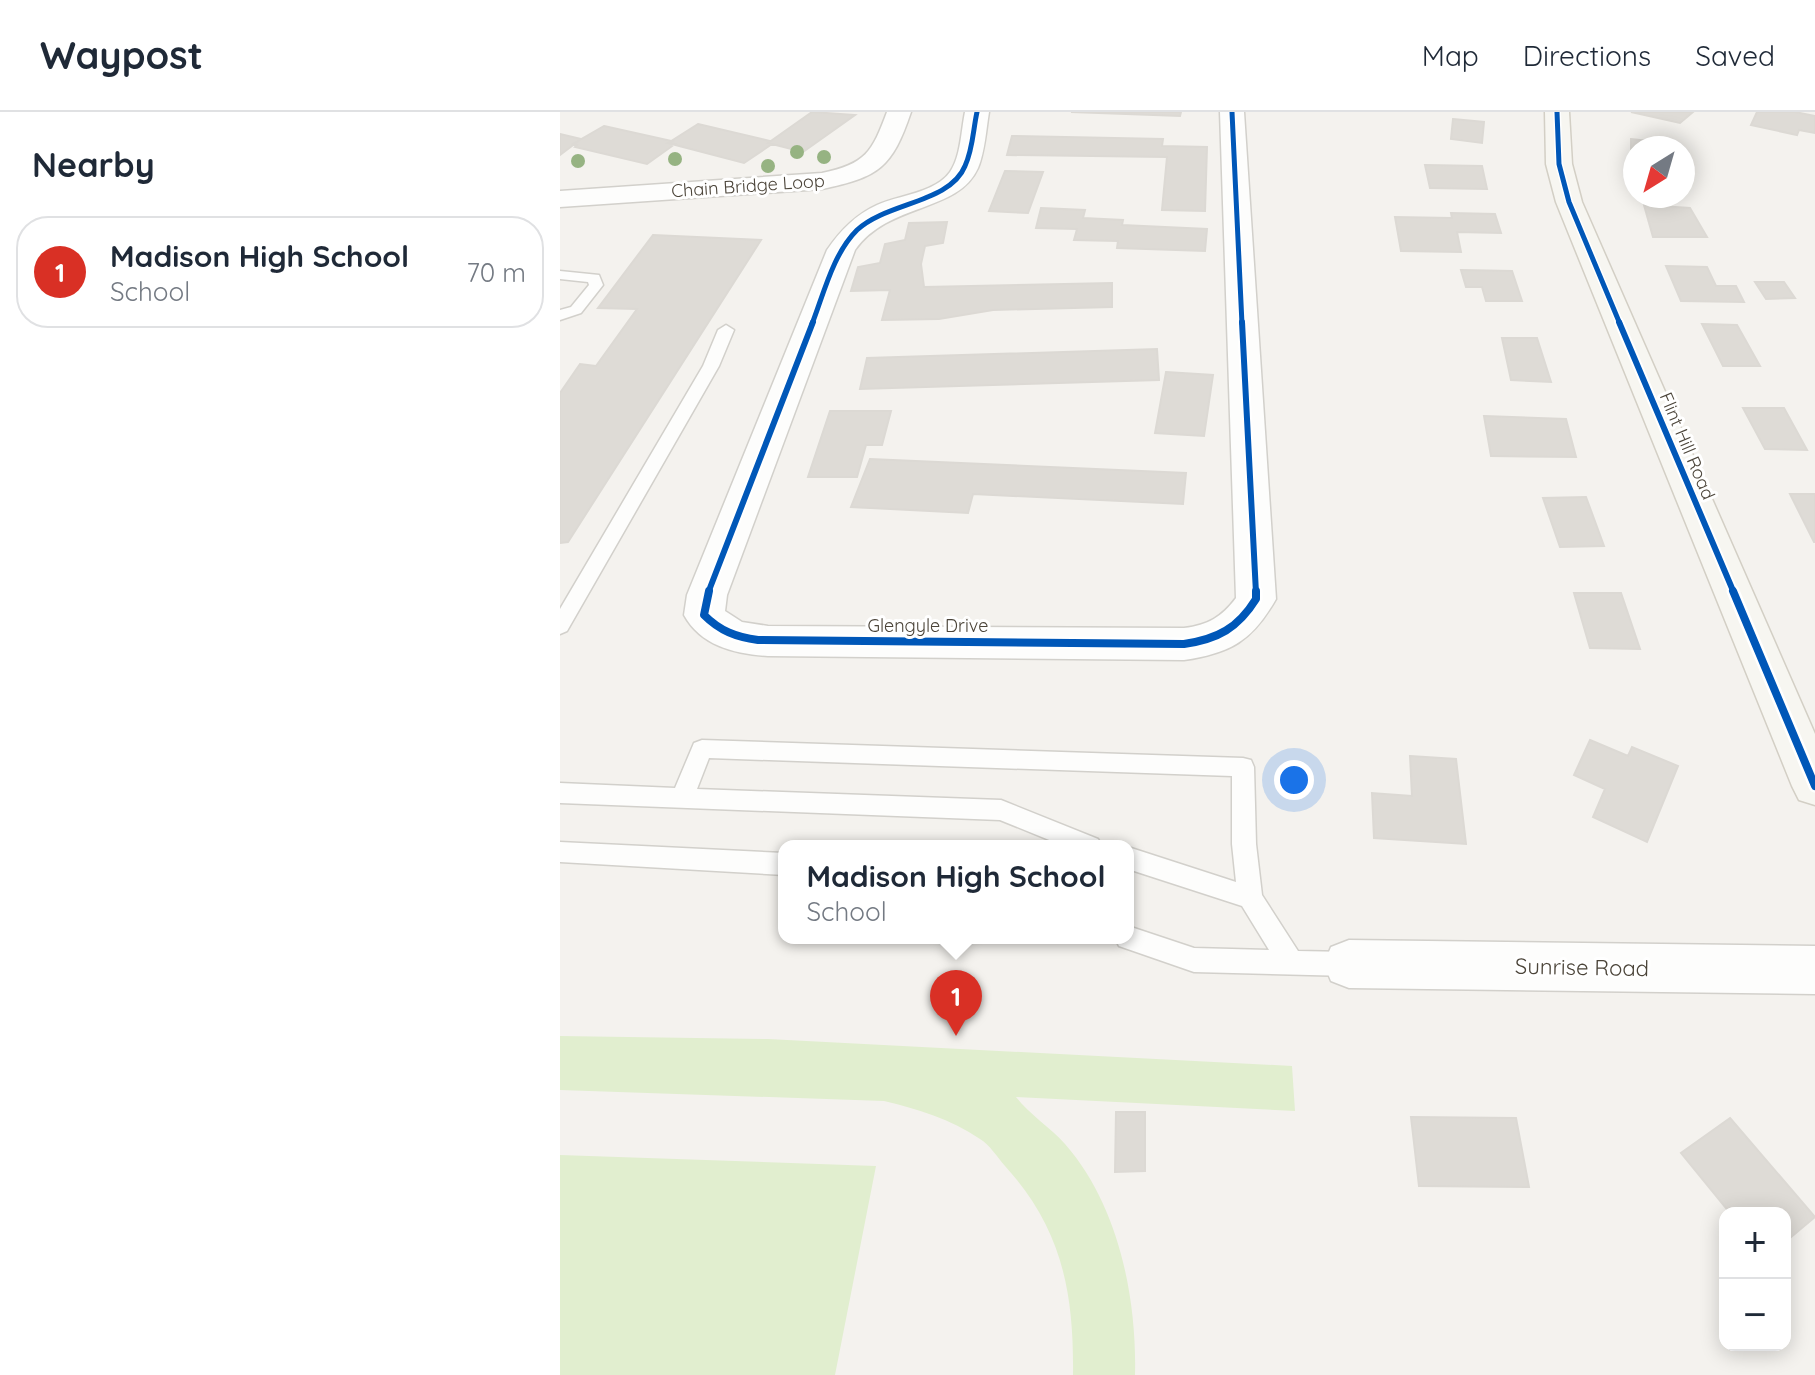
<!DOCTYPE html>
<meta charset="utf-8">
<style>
body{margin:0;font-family:Quicksand,sans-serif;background:#f2f2f3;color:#1f2937}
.controls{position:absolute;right:24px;bottom:24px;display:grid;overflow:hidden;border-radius:16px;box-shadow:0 4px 20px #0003}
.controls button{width:72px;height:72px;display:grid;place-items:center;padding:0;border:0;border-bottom:2px solid #e0e1e3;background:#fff;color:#1f2937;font:40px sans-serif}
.compass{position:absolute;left:1063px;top:24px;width:72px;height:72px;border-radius:50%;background:#fff;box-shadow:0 4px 20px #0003;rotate:217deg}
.you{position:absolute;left:734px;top:668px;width:28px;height:28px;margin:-20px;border:6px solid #fff;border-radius:50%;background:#1a73e8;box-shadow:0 0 0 12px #1a73e833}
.badge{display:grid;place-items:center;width:52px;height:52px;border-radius:50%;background:#d93025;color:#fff;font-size:26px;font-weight:700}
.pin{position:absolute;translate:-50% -66px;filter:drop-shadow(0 2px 4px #0008)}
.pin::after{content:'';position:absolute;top:42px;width:28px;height:24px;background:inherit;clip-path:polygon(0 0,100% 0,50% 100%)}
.popup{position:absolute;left:218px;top:728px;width:356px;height:104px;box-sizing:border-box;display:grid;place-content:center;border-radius:16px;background:#fff;filter:drop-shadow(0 2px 6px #0005);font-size:26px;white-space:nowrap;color:#747a83}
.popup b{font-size:30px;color:#1f2937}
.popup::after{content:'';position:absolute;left:50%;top:100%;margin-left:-16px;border:16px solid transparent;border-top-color:#fff}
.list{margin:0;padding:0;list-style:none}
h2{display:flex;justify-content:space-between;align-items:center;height:104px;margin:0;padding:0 32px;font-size:34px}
h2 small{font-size:26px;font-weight:400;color:#747a83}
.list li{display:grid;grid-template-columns:52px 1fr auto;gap:24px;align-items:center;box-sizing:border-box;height:112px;margin:0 16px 16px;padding:0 16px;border:2px solid #e0e1e3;border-radius:32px}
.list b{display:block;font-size:30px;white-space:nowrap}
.list p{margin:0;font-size:26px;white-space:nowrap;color:#747a83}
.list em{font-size:26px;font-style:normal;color:#747a83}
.map{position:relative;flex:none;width:1255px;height:1263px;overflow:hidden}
header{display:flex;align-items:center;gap:48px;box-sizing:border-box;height:112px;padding:0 40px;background:#fff;border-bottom:2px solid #e0e1e3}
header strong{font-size:38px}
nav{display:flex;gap:44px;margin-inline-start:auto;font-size:28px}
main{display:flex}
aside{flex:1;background:#fff}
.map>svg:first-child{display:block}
</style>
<header>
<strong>Waypost</strong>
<nav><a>Map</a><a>Directions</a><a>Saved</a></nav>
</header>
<main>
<aside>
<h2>Nearby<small></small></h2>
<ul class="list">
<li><span class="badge">1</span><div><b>Madison High School</b><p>School</p></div><em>70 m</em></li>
</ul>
</aside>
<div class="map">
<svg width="1255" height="1263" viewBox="0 0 1255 1263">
<rect width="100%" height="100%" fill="#f4f2ee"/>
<path fill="#e1eecf" d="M0,924L208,927L732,954L735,999L456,985C470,1003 490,1015 505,1032C558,1092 577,1185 575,1263H513C514,1180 502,1117 445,1054C437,1045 430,1033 420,1027C391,1007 357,997 324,989L0,978Z
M0,1043L316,1054L275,1263H0Z"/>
<path fill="#dedbd6" stroke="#dcd9d4" stroke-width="2" d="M252,0L295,3L243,40L208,31Z
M511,0H621L620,4Z
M1071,0H1133L1120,11Z
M1197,0H1235L1255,4V21L1239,18L1237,23L1191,13Z
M893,7L924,10L922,31L891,27Z
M138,12L210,29L208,31L212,32L184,51L108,31Z
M44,14L112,29L108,31L115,32L87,52L15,35L17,33L13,32Z
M0,22L21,27L0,43Z
M452,24L603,27L602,34L647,35L645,99L602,98L607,45L447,43Z
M1071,27L1097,30L1098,36H1075V58L1071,57Z
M865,53L922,54L927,77L870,76Z
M445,59L483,60L468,101L429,99Z
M1084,93L1130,96L1147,125H1093Z
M481,96L525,98L523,106L563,108L562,113L647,117L645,139L557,136L558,129L514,128L517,117L476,116Z
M891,101L935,102L941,121L897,120L901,140L841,139L835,105L892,106Z
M387,110L383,131L365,134L361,152L364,175L552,171V195L433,198L379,207L322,208L330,178L291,179L298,155L320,151L325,132L345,128L349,111Z
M93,123L201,128L8,430L0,431V281L20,252L36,254L77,197L38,196Z
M1106,154L1147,155L1156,174H1176L1184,190L1121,189Z
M901,158L952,159L962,189H926L922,175H906Z
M1195,170H1224L1235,186L1206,187Z
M1142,212L1177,213L1200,254H1163Z
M942,226H977L991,270L951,268Z
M597,237L599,268L300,277L307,246Z
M606,260L653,263L644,324L595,321Z
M1183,296H1224L1247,338L1205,337Z
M270,299H331L322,333H306L297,365H248Z
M924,304L1006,307L1016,345L931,344Z
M310,347L626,361L623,392L413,382L408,401L291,395Z
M1230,382H1255V430H1254Z
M1026,385L1044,434L1000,435L983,386Z
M1014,481H1061L1080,537L1030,536Z
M1030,628L1068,644L1072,635L1118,654L1087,730L1033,705L1045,677L1014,663Z
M850,644L896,647L906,732L814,726L812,681L852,684Z
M556,1000H585V1059L555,1060Z
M851,1005L956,1006L969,1075L859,1074Z
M1170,1006L1255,1105L1225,1130V1101H1170L1121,1041Z"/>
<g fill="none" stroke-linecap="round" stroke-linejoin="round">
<g stroke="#d2d0cb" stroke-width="3">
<path id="lane" d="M0,159L39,163L43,173L21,201L0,208V198L11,195L29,173L28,170L0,167Z
M166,213L174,218L159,254L7,519L0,522V497L143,254L158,218Z
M142,628L683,646L691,648L694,655L696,732L702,783L738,839L789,840L798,843L802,852L798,861L789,864L634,860L559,834L555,826H568V814L634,836L709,838L682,794L568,757V735L676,770L672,732V664L149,646L137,677L441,688L538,727L542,734H504L440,708L0,691V671L115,676L134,631Z
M0,730L224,741V763L0,750Z"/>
</g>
<g stroke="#d2d0cb" stroke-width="3">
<path id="street" d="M327,0H351C332,56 319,65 262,77L0,95V79L262,61C306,52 312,40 327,0Z
M405,0H429C426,18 425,39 418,56C398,101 329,90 295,138L167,483L165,499L182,510L208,514L624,516C648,513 662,505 676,486L660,0H684L716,487C692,529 671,541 624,548L208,544C175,542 141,534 124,503L127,483L267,138C280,119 295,103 317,93C339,83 375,81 390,60C401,44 401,19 405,0Z
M789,828L1255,834V882L789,876L771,869L764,852L771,835Z"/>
</g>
<g stroke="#d3cfc5" stroke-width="3">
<path id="secondary" d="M985,0H1009L1012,52L1022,90L1255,622V693L1239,688L1232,674L996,90L986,52Z"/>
</g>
<use href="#lane" fill="#fdfdfc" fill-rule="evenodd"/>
<use href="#street" fill="#fdfdfc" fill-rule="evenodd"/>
<use href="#secondary" fill="#f7f6f1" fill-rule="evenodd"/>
<g stroke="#fff" stroke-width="8">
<path id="cycleway-far2" d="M672,0L682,212
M997,0L999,52L1009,90L1060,212
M252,212C264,181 273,142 297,118C327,90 390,91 405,54C413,37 413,18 417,0"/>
</g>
<g stroke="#fff" stroke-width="10">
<path id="cycleway-far1" d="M682,210L696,481
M1059,210L1174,481
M148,481L253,210"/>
</g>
<g stroke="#fff" stroke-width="13">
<path id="cycleway" d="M149,479L144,503C160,519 176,525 198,528L624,532C658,527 678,516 696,487V479
M1173,479L1255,674"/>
</g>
<use href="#cycleway-far2" stroke="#0057b8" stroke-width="5"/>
<use href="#cycleway-far1" stroke="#0057b8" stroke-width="6"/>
<use href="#cycleway" stroke="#0057b8" stroke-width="8"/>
</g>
<g fill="#96b382">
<circle cx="237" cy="40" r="7"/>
<circle cx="264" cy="45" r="7"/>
<circle cx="115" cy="47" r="7"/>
<circle cx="18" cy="49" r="7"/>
<circle cx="208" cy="54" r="7"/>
</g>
<g text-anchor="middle" stroke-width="6" stroke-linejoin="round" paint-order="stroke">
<g font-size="18" fill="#4b4439" stroke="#fff">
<text transform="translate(188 74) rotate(-4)" y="6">Chain Bridge Loop</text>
<text transform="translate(1127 334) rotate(67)" y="6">Flint Hill Road</text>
<text x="368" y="520">Glengyle Drive</text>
</g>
<g font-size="22" fill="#4b4439" stroke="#fff">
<text transform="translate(1022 855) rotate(1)" y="8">Sunrise Road</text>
</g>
</g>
</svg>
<div class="controls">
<button>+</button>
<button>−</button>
</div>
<svg class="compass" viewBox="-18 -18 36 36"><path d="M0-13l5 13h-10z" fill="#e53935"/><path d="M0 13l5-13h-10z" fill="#747a83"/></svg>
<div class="you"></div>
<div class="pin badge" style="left:396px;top:924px">1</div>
<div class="popup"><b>Madison High School</b>School</div>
</div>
</main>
